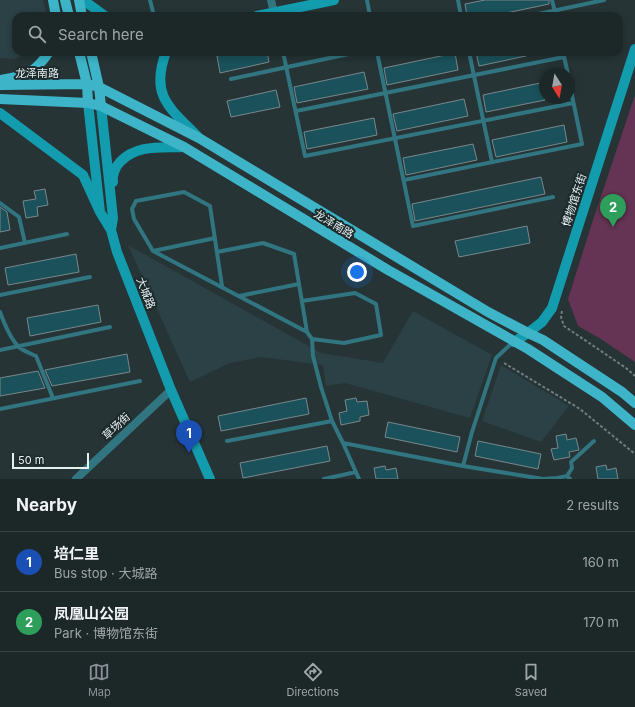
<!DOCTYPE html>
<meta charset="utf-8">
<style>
body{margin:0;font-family:Inter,"Noto Sans SC",sans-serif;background:#252f30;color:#f1f3f6}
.compass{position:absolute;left:539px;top:68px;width:36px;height:36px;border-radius:50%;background:#1c2728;box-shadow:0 2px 6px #0003;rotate:169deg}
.scale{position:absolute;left:12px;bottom:10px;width:77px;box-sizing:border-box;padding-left:4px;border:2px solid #e7f0f1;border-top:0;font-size:11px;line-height:14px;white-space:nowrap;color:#e7f0f1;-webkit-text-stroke:3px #1c2a2c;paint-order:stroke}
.you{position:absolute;left:357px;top:272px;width:14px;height:14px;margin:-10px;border:3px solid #fff;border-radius:50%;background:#1a73e8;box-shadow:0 0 0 6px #1a73e833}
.badge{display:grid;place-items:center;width:26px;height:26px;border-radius:50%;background:#8c9099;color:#fff;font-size:13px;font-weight:700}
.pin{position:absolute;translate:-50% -33px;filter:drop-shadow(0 1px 2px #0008)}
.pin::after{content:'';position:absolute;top:21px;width:14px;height:12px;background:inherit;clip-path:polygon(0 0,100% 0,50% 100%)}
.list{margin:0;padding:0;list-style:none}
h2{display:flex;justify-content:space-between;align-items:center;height:52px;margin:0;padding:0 16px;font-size:17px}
h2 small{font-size:13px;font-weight:400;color:#a0a5a8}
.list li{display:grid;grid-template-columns:26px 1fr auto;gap:12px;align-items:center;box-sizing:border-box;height:60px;padding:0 16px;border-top:1px solid #3a4445}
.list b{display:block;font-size:15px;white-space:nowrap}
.list p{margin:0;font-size:13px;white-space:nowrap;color:#a0a5a8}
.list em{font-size:13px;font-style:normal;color:#a0a5a8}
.icon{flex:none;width:22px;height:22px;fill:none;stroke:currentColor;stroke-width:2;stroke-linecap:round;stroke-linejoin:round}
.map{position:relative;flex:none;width:635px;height:479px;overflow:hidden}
.search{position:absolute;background:#1c2728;box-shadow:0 2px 6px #0003;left:12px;right:12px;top:12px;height:44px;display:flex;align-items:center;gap:10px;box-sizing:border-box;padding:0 14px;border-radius:12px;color:#a0a5a8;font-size:15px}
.sheet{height:172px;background:#1c2728}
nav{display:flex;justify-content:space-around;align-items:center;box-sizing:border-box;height:56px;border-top:1px solid #3a4445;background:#1c2728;font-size:11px;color:#a0a5a8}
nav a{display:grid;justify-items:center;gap:2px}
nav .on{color:#8c9099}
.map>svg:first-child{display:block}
</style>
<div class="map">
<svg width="635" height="479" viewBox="0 0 635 479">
<rect width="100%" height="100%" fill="#263436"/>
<path fill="#2b4145" d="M0,0H43L47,16H16V52H29L15,59L0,58Z
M128,245L321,353L383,363L413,311L492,355L470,418L345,383L326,386L323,365L261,357L230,363L190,382Z
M501,365L569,406L541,442L482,421Z"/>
<path fill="#653353" d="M635,95V362L601,339L578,326L568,299L592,223Z"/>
<path fill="#1a515a" stroke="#78888b" d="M485,0H549V4L492,16H467L465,4Z
M235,52H267L269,62L220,73L217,56Z
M476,52H526V56L479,66Z
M455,53L458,70L387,85L384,68Z
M364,72L368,89L297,103L294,87Z
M545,82V100L486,112L483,95Z
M276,90L280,107L231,117L227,101Z
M464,99L468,116L397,131L393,114Z
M374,118L377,135L307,149L304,132Z
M564,125L567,142L496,157L492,140Z
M473,144L477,160L406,175L403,158Z
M541,177L545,194L415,221L412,204Z
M45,189L48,205L37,207L38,216L26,218L23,201L36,199L34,191Z
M0,207L7,212L10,230L0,232Z
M527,226L530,243L459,257L455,241Z
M76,254L79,272L8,285L5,268Z
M98,305L101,322L30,336L27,318Z
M127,354L130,372L52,386L45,370Z
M38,371L45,388L0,396V378Z
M306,398L309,414L221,431L218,416Z
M356,398L357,402L367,401L369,415L360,417V421L341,425L339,413L347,411L345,400Z
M388,422L460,437L457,452L385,437Z
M566,434L567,440L576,438L579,450L569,452L570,457L554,460L551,449L558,448L556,436Z
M478,441L541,454L538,469L475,456Z
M327,446L330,461L243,478L240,463Z
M606,465L607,470L616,468L618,479H598L596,467Z
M385,466L386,470L396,468L398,479H376L374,468Z"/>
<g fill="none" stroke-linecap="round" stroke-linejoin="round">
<path stroke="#717d7f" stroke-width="2" stroke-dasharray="3 2" stroke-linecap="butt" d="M562,311L561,317L564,326L626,368L635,376
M504,363L580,409L635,454"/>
<path stroke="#317581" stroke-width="4" d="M150,0L154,16
M367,0L370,16
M458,0L461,16
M552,0L556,16
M529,16L604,0
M283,52L305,156L573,103
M377,52L413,226L553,197
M469,52L492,162
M563,52L568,74
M231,79L358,52
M296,111L564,57
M404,180L582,144L569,81
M0,203L19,217L25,243
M0,248L67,234
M153,251L215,238
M217,252L263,243L294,254L307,332
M222,286L210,206L184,192L136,201L132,209L134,219L153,251L307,332L312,339L313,356L321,387L332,421L343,443L359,479
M0,295L90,277
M239,296L299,284
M302,301L355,293L376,304L381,335L344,343L312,339
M0,312C4,323 10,339 19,347C23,351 30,353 36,356L53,398
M0,350L110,327
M0,409L140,381
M227,441L332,421
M343,443L463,466L543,479L557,478L567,476L570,479
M463,466L472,432L496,358L513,342
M567,476L572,468L571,462L594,441
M324,479L356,472"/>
<path stroke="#317581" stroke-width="8" d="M271,0L274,13
M76,479L171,390"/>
<path stroke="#139bae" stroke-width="10" d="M83,0L105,16
M257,16L334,0
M166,52C150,96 169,107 198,137
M88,103L100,212L111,230
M101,106L113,218L111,230L117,252L171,390L210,479
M0,113L83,175L100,212
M113,182C112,176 115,167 120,162C137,144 161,148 184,147
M514,342L528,333L542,322L552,308L635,49"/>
<path stroke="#3db4c8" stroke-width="10" d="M53,0L56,16
M65,0L69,16
M79,0L82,16
M79,52L87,84L88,103
M91,52L99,87L101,106
M1,80C27,75 34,74 49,52
M0,85L87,84L99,87L199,138L488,312L528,333L543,340L622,392L635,403
M0,99L88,103L101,106L184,147L388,270L528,349L602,397L635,425"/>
</g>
<g text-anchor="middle" stroke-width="4" stroke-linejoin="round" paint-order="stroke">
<g font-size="11" fill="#e7f0f1" stroke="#1c2a2c">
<text x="37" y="77">龙泽南路</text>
<text transform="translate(574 200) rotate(-72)" y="4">博物馆东街</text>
<text transform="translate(334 224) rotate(31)" y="4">龙泽南路</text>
<text transform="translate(146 293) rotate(69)" y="4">大城路</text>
<text transform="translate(116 426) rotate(-43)" y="4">草场街</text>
</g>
</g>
</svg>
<svg class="compass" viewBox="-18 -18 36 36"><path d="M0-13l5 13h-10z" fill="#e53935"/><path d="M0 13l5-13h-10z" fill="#a0a5a8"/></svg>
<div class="scale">50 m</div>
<div class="you"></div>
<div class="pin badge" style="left:189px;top:453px;background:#1a4fb4">1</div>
<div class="pin badge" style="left:613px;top:227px;background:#2e9e5b">2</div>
<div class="search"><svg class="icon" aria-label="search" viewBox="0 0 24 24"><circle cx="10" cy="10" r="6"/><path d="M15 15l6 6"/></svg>Search here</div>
</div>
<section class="sheet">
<h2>Nearby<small>2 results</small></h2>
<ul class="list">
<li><span class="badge" style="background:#1a4fb4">1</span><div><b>培仁里</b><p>Bus stop · 大城路</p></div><em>160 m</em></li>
<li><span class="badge" style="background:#2e9e5b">2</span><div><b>凤凰山公园</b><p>Park · 博物馆东街</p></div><em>170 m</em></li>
</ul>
</section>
<nav>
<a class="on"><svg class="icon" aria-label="map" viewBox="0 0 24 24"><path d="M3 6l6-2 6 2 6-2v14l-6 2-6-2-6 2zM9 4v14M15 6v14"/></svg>Map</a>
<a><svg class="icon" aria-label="directions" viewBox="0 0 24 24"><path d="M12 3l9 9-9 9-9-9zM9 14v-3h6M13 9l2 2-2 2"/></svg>Directions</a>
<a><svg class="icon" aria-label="saved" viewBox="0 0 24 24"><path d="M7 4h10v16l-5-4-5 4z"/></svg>Saved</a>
</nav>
